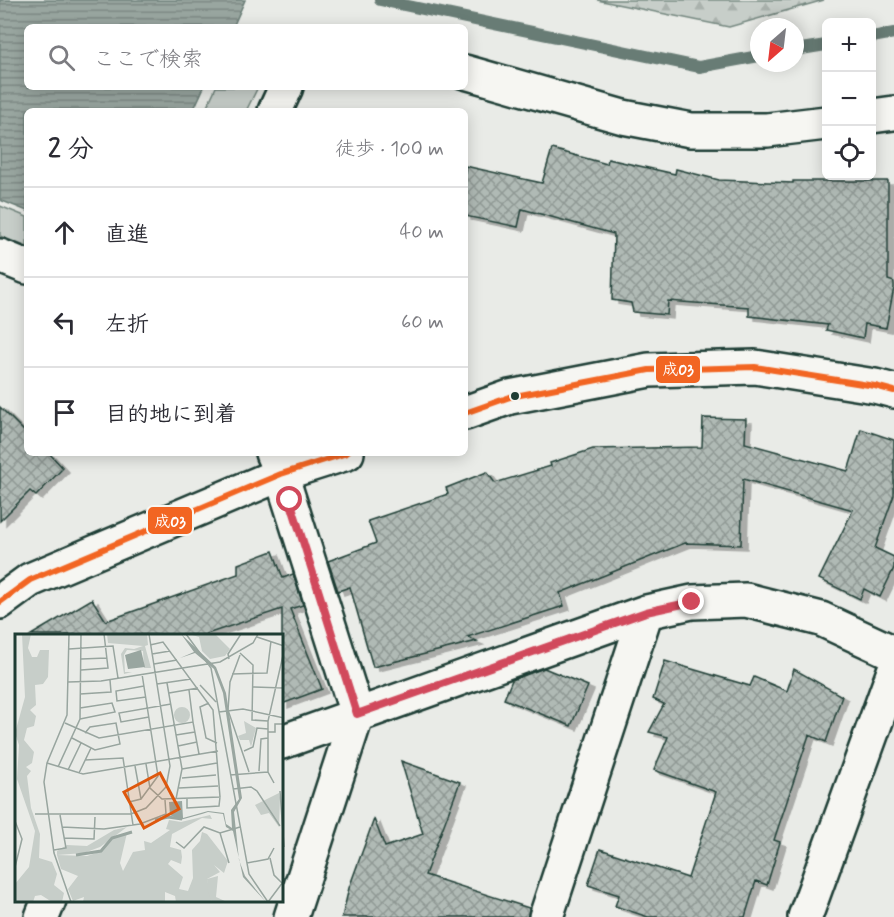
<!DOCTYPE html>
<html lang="ja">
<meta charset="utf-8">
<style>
body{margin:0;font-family:Mynerve,"Klee One",sans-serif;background:#f7f7f7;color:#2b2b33}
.controls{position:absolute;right:18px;top:18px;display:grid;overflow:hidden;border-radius:9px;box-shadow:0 3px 15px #0003}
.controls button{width:54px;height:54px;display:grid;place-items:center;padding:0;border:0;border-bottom:2px solid #e1e1e2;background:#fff;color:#2b2b33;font:30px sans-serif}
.compass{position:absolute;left:750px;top:18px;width:54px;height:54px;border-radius:50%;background:#fff;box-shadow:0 3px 15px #0003;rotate:208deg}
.stop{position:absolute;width:18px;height:18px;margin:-14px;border:4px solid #d1495b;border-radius:50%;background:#fff}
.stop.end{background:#d1495b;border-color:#fff;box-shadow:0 2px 6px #0008}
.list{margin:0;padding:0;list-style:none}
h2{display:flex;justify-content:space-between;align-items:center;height:78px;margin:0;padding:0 24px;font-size:26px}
h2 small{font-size:20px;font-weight:400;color:#7c7c81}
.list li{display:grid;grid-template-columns:39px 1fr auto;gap:18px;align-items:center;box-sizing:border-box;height:90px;padding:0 24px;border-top:2px solid #e1e1e2}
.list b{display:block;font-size:22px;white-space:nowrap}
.list em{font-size:20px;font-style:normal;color:#7c7c81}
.icon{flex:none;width:33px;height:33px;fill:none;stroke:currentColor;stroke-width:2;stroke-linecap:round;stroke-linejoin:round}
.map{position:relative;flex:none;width:894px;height:917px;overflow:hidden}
.search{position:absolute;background:#fff;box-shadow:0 3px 15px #0003;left:24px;top:24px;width:444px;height:66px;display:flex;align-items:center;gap:15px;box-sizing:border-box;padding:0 21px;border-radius:9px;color:#7c7c81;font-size:22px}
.panel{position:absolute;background:#fff;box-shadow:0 3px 15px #0003;left:24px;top:108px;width:444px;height:348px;border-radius:9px}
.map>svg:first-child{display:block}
</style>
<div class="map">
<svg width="894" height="917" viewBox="0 0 894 917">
<defs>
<pattern id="forest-firs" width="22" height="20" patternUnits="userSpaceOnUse" patternTransform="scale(1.5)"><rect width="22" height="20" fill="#c7cec9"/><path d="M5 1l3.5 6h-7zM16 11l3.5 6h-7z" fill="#aab2ad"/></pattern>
<pattern id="water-rules" width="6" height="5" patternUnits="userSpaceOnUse" patternTransform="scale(1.5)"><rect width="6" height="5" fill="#99a6a0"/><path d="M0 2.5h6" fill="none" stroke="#7c8883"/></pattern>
<pattern id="building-cross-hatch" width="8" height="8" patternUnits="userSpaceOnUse" patternTransform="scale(1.5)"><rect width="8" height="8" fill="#b0bab5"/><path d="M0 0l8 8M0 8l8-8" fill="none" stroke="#8f9894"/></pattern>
<filter id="shadow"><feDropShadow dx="6" dy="4" stdDeviation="0" flood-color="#0004"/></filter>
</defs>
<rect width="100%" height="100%" fill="#e9ebe7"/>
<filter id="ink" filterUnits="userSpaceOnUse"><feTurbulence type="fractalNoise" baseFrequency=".0167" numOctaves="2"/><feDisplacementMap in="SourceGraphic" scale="12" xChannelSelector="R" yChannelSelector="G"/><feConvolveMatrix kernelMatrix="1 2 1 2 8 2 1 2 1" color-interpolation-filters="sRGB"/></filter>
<g filter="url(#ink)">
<path fill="#c7cec9" stroke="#73867e" stroke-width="1.5" d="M216,87H258L246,111H205Z
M0,206L27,217V247L0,236Z"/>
<path fill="url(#forest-firs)" stroke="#73867e" stroke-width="1.5" d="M597,0H824L729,27Z"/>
<path fill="url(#water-rules)" stroke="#687c75" stroke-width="1.5" d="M0,0H245L233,27H27V87H204L193,111H27V211L0,200Z"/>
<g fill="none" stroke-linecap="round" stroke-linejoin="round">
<path stroke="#687c75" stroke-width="12" d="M380,0L699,67L759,56
M872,37L894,33
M795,50L826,45"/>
</g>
<path fill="url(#building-cross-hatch)" stroke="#1f3d34" stroke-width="1.5" filter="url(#shadow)" d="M552,149L607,164L608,159L675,174L676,169L719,180L793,183V181H888V280L894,282V288L886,328L865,324L863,338L826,330L828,325L749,316V307L668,301L667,315L633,312L631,303L612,300L614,234L522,209L518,227L465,216V166L542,183Z
M0,407L27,434V453H49L63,468L36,496L30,491L0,521Z
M703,418L746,419L745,443L848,471L861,429L894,440V495L875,548L894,557V568L880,597L864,589L860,599L819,579L853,510L743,479L741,545L685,543L560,593L564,606L467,637L477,641L373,667L350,587L338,591L328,561L376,543L368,521L448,494L446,488L487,472L495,483L551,466L550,463L593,449L702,447Z
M273,551L283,578L293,574L303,605L290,609L322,689L282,704V609L204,635H31L92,599L106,621L238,574V564Z
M665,661L750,686L754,677L787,691L794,669L842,696L826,742L809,735L774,840L780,842L767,885L756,881L745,917H648L615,906L619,895L588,885L600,849L688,878L716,792L654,770L668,737L649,732L664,704L653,699Z
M544,668L588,686L571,726L504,699L512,680Z
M401,761L460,782L425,875L529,908L528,917H342L349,888L374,819L385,847L423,834Z"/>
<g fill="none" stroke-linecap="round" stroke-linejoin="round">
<g stroke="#1f3d34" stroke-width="38">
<path id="minor" d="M465,72L623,117L691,130H767L826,123
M275,111L286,87
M872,116L894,113
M0,256L27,267
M272,453L281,474L357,714L291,917
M282,742L646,612L692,602L746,600L821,619L894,653
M42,917L49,900
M546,917L646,612
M805,917L894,671"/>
</g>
<g stroke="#1f3d34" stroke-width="38">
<path id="tertiary" d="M465,413L510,397L649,370L755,367L875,386L894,391
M0,602L30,580L281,474L347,453"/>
</g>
<use href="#minor" stroke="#f6f6f2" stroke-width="33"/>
<use href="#tertiary" stroke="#f6f6f2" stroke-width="33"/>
<g stroke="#f6f6f2" stroke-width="10">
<path id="bus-1" d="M465,413L510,397L649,370L755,367L875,386L894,391
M0,602L30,580L281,474L347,453"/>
</g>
<use href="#bus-1" stroke="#f26522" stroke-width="6"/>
</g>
</g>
<g fill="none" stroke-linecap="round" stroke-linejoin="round" filter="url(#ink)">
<path stroke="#d1495b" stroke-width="8" d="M290,500L357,714L646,612L692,602"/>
</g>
<circle fill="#1f3d34" stroke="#f6f6f2" stroke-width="2" cx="515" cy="396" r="5"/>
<g transform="translate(15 634)">
<rect width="268" height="268" fill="#e9ebe7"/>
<path d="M92,0H132L133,11L130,12L136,34H129L128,17L112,16L109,21L110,38H117L109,40L106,20L110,14L119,15L128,12L93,9ZM264,159L265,164L264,193L254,179L246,181L240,171ZM112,193L85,213L69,219L42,221V217L52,211L72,212L99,196Z" fill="#c7cec9"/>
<path d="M7,0H16L13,14L17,23H22L25,16H34L33,43L28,50L20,51L21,71L15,76L21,82L19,92L12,94L9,106L19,118L17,129L11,133L16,137L12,142L16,174L25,200L24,224L37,228L42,240L39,251L49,259L47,268H37L26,261L20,262L18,268H0V250L14,233L20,197L2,145L4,111L0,99L10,63ZM105,0H131L132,11L109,6ZM174,0H200L215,15L210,22L195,25L187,17L184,3ZM229,87L241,94L236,113L234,106H225L223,102L231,99ZM195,181L197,185L187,184L157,200L155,213L166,216L167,223L166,230L156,226L153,230L168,243L164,255L173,257L178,244L177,216L185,207L187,198L192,200L213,227L209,239L199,231L205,238L192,245L197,268H161L160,262L150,258V268H68L69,263L58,267L53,255L63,242L46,235L42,221L72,222L87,217L99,203L112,199L105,229L108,237L118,218L130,216L129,207L136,209L155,196L151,195L154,186L166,188Z" fill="#c7cec9"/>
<path d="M159 81a8 8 0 1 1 16 0a8 8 0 1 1-16 0ZM203,242L201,263L212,268H197L193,258L192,245Z" fill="#c7cec9"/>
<path d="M166,0L201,33L211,59L227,164L219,178L224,226L230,242L251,268L228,243L218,197L211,193L208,180L193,178L187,180L165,186L155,181L154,168L167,167L168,184L193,177L209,179L211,190L217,194L216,176L224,165L208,59L199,35L180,19L165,24L179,18ZM126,16L130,33L113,35L110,21Z" fill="#99a6a0"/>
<path fill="none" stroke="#99a6a0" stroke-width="3" d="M140,186L153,183L167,185M61,221L86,217L97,204L117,198"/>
<path fill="none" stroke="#98a59f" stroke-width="1.5" d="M54,0L52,81L32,129L29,148L39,219L56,268M171,0L196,34L234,240L253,268M242,3L269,12M54,15L98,12L103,44M225,19L238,31L237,86L253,87M137,20L155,17M225,21L215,48L213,76L234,138M66,25L92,24M214,25L213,20L226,0M139,30L162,26M66,36L93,34L89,0M217,40L252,39L256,7M53,48L86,47L205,28L238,9L243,0M152,49L167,135L161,165M142,50L176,45M185,51L201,68M129,52L101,57L102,67L131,63M238,53L269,54M174,56L178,88M154,59L183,54M65,60L96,58L95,46M194,69L185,73L191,104L202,109M204,78L228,75L269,84M134,83L106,88L104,79L156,70M65,85L100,78L97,69L65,74M50,89L84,104L178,88L184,120M253,98H260V90H267M161,101L180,98M57,104L80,116L105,110L101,89L75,93L70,99M163,112L182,108M229,117L238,113L242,94L253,95M70,126L108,124L118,191M32,129L68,140L203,117M131,130L135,154L147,165L205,163L198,76L148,8L135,11M120,132L126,165M43,133L65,85L66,0M167,135L202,129M53,136L66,109M244,137L246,105L253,104M64,139L76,114M215,141L253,138M167,144L201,141M259,149L253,138V87L269,17M164,154L203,152M218,155L236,153L242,157L265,192M265,157L269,213M172,165V174L204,172L205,163M114,168L126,165L143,142L127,40M20,180H116L131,174L151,153L155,132L134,0M0,187L7,205L0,233M47,193L89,195L125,190L151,180L150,166M205,199L214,229M49,204L79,205L80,183M161,208L169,214L189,193L205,199L225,193M39,216L51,214L45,181M255,224L259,241L267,249M232,229L253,225L259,214M253,268L268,248"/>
<path fill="#de580e" fill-opacity="0.15" stroke="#de580e" stroke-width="3" d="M145,139L164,175L129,194L109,158Z"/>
<rect width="268" height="268" fill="none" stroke="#1f3d34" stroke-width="3"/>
</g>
<g stroke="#f6f6f2" stroke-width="2">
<rect x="655" y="355" width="46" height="29" rx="6" fill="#f26522"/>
<rect x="147" y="506" width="46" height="29" rx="6" fill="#f26522"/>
</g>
<g font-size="16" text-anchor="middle" font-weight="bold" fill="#fff">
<text x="678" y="375">成03</text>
<text x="170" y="527">成03</text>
</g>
</svg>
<div class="controls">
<button>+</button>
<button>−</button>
<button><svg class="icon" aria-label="locate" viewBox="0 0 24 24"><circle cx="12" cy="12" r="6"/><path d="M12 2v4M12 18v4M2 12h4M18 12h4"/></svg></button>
</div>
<svg class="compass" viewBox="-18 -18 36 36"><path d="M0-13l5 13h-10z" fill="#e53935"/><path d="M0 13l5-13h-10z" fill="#7c7c81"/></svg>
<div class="stop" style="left:290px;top:500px"></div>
<div class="stop end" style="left:692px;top:602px"></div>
<div class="search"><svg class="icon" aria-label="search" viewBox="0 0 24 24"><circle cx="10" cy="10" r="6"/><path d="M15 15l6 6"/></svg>ここで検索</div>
<section class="panel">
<h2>2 分<small>徒歩 · 100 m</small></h2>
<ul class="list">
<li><svg class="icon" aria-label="ahead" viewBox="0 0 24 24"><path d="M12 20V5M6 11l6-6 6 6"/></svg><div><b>直進</b></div><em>40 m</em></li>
<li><svg class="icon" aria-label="left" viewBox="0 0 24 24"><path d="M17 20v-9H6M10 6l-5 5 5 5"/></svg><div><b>左折</b></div><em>60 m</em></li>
<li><svg class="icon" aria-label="arrive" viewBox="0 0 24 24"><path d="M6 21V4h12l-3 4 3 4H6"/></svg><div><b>目的地に到着</b></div></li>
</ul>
</section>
</div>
